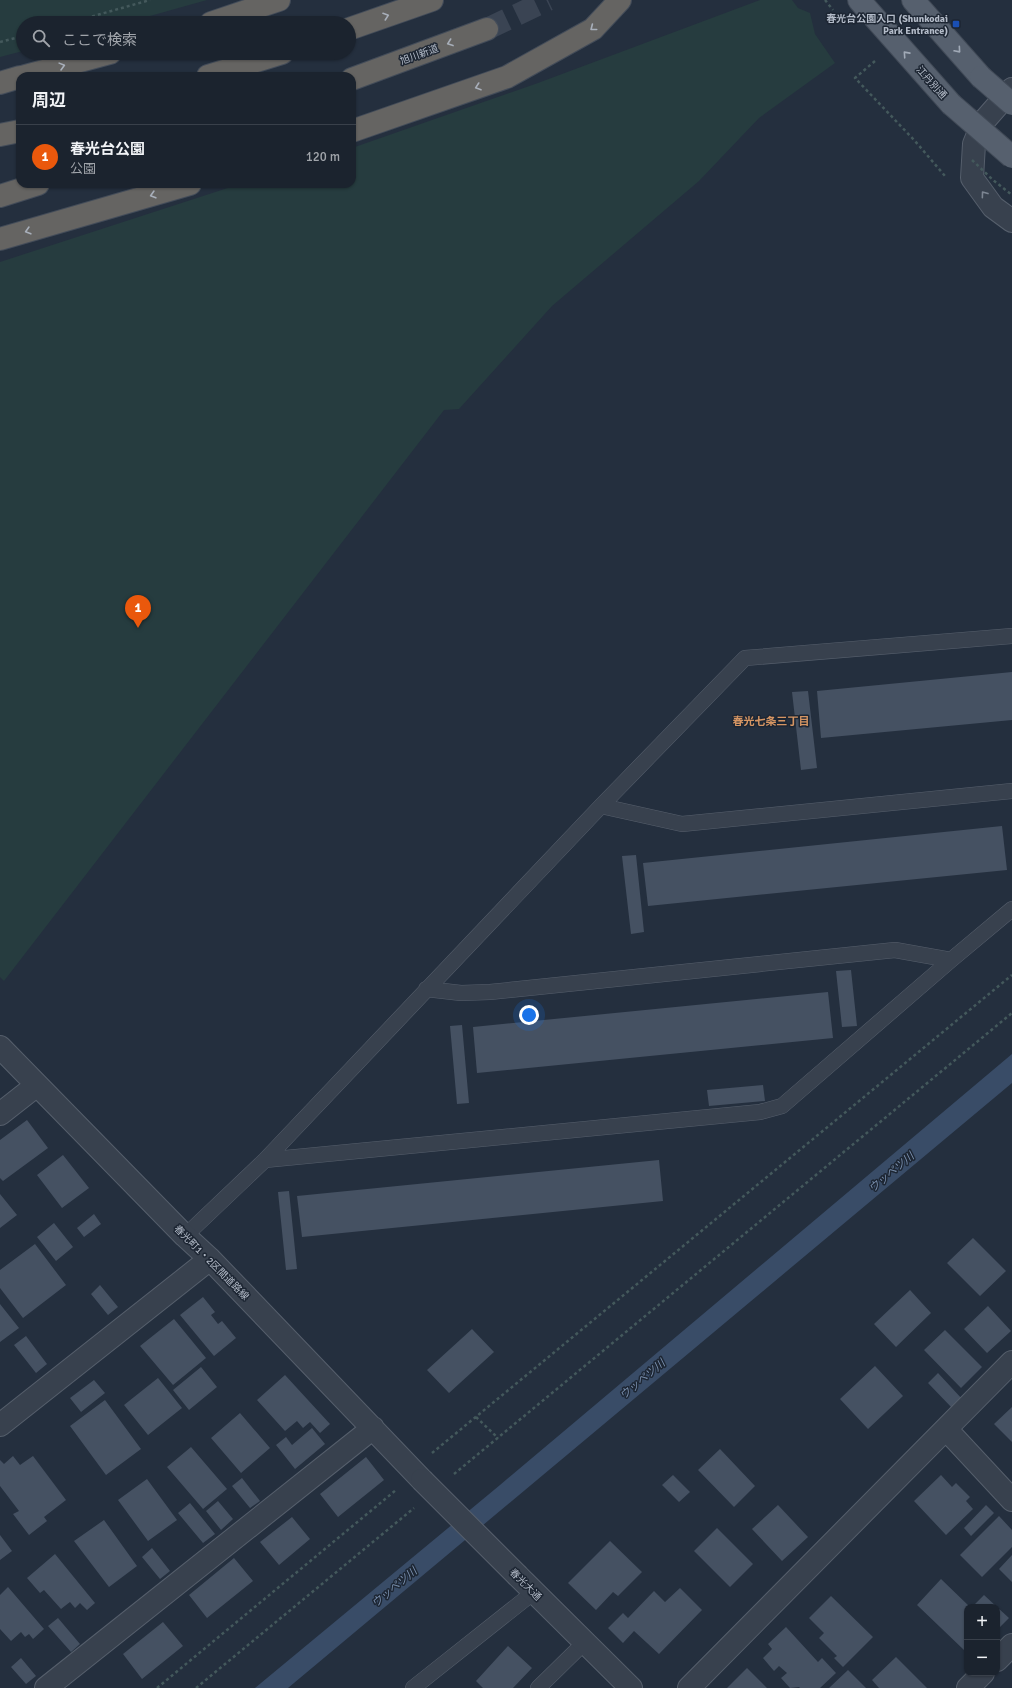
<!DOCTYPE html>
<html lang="ja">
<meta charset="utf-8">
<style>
body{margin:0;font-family:Signika,"Noto Sans JP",sans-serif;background:#282f3a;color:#f1f3f6}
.controls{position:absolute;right:12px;bottom:12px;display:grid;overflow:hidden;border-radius:8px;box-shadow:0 1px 3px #0004}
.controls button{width:36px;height:36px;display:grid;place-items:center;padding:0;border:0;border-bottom:1px solid #39404a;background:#1b232e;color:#f1f3f6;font:20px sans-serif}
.you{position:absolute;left:529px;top:1015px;width:14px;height:14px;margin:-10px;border:3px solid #fff;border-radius:50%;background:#1a73e8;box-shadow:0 0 0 6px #1a73e833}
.badge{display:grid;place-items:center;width:26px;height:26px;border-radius:50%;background:#ea580c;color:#fff;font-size:13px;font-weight:700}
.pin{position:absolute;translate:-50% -33px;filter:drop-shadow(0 1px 2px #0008)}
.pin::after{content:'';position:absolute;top:21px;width:14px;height:12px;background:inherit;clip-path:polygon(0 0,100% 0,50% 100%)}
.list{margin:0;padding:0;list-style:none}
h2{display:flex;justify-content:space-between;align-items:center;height:52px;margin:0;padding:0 16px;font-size:17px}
h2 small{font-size:13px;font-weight:400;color:#a0a4aa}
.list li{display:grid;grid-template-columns:26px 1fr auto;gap:12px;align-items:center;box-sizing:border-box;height:64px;padding:0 16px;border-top:1px solid #39404a}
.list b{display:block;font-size:15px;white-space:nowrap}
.list p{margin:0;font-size:13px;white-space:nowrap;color:#a0a4aa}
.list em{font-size:13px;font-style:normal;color:#a0a4aa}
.icon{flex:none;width:22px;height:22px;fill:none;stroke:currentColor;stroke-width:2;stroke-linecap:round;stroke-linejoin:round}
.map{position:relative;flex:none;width:1012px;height:1688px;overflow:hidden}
.search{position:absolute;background:#1b232e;box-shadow:0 1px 3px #0004;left:16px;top:16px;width:340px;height:44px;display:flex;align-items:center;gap:10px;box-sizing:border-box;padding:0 14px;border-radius:22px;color:#a0a4aa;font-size:15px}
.panel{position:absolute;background:#1b232e;box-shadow:0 1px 3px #0004;left:16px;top:72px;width:340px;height:116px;border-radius:12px}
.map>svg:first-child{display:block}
</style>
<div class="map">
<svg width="1012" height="1688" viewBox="0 0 1012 1688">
<rect width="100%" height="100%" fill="#242f3e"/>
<path fill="#263c3f" d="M0,0H207L125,23H23V51L0,57Z
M760,0H792L798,8L810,13L815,34L835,63L759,118L699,181L552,306L459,409L444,410L4,981L0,977V262L240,184H352V148L538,83Z"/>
<path fill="#394c67" d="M1012,1054V1083L288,1688H255L500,1485Z"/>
<path fill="#455162" d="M1012,672V720L821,738L817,691Z
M808,691L817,768L801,770L792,692Z
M1002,826L1007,870L648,906L643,863Z
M636,855L644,932L631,934L622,856Z
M851,970L857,1026L842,1027L836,971Z
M828,992L833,1038L477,1073L473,1027Z
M462,1025L469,1103L457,1104L450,1026Z
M763,1085L765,1101L709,1106L707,1090Z
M27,1120L48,1148L3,1181L0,1178V1140Z
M63,1155L89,1188L62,1208L37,1175Z
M659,1160L663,1201L302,1237L297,1196Z
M289,1191L297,1269L286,1270L278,1192Z
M0,1194L17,1215L0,1228Z
M94,1214L101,1224L84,1237L77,1228Z
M54,1223L73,1247L56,1261L37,1237Z
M973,1238L1006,1271L980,1296L947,1263Z
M35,1244L66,1285L23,1318L0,1288V1270Z
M100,1285L118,1307L108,1315L91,1294Z
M910,1290L931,1313L896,1347L874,1324Z
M203,1297L215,1312L211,1315L218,1324L222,1321L236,1338L214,1356L180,1315Z
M0,1304L19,1328L0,1342Z
M988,1306L1011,1331L987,1353L964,1329Z
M174,1319L206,1358L173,1385L140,1346Z
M472,1329L494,1352L449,1393L427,1370Z
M945,1330L982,1367L961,1388L924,1350Z
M26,1336L47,1364L36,1373L14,1345Z
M875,1366L903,1396L868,1429L840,1399Z
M201,1367L217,1387L189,1410L173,1390Z
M938,1373L963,1400L953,1409L928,1383Z
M285,1375L330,1424L320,1433L310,1422L303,1428L297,1421L285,1431L257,1400Z
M158,1378L182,1408L148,1435L124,1405Z
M94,1380L105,1393L81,1412L70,1398Z
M105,1400L141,1449L106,1475L70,1426Z
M1012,1407V1442L994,1424Z
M240,1413L270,1448L241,1473L211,1438Z
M312,1428L325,1444L295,1469L276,1445L286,1437L292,1445Z
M191,1447L227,1489L203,1509L167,1467Z
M720,1449L755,1486L734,1507L698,1470Z
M13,1456L20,1465L33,1456L66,1500L44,1517L47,1521L29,1535L13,1514L19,1511L0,1486V1460L4,1464Z
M366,1457L384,1480L338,1517L320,1494Z
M673,1475L690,1492L679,1502L662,1485Z
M941,1475L952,1487L956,1483L970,1497L966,1501L973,1509L946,1535L914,1501Z
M242,1478L260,1501L250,1508L232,1486Z
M147,1479L177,1520L148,1541L118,1500Z
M218,1501L233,1519L221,1530L206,1511Z
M190,1503L215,1534L203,1543L178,1513Z
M778,1505L808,1537L782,1561L752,1529Z
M986,1505L994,1513L971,1536L964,1528Z
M999,1516L1012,1530V1547L982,1577L960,1555Z
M292,1517L310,1539L279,1565L260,1542Z
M104,1520L137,1566L109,1587L74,1541Z
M717,1528L753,1564L730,1587L694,1551Z
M0,1535L12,1551L0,1560Z
M610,1541L642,1572L618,1596L613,1592L596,1610L568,1583Z
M152,1548L170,1571L160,1579L142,1557Z
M55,1554L95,1603L87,1610L80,1603L75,1608L70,1602L61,1609L44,1590L40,1593L27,1578Z
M1012,1555V1582L999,1569Z
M234,1558L253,1581L207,1618L189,1595Z
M941,1579L970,1607H967V1646L964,1650L917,1605Z
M8,1587L44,1629L33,1639L29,1634L25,1637L21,1632L11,1641L0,1629V1595Z
M680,1588L702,1610L659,1654L634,1631L623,1643L608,1628L623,1613L628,1618L654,1591L665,1602Z
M984,1595L997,1607H976L974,1605Z
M831,1596L873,1637L843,1667L834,1658L837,1656L819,1638L824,1633L809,1618Z
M997,1607L1009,1618L999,1628L997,1626Z
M58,1618L80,1644L71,1652L48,1626Z
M163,1622L183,1646L142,1679L123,1654Z
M786,1627L818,1662L822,1658L836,1673L820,1688H800L799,1687L790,1688L781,1678L787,1673L779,1666L774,1671L763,1658L772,1649L768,1644Z
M508,1646L532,1668L513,1688H483L476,1681Z
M896,1657L927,1688H879L872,1680Z
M21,1658L36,1676L26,1684L11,1667Z
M747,1668L767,1688H727Z
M848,1670L866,1688H829Z"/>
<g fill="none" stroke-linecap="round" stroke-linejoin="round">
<path stroke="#3a4453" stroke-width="22" stroke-dasharray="22 11" stroke-linecap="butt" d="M487,29L548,0"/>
<g stroke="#565f6c" stroke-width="16">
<path id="service" d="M601,806L682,824L1012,791
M426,989L461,993L490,992L895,950L951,960
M265,1160L760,1112L782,1106L951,960L1012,909
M185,1236L265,1160L601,806L745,658L1012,636
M413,1688L534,1592
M538,1688L585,1642"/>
</g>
<g stroke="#565f6c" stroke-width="24">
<path id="minor" d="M1012,89L983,122L974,144L972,178L993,207L1012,221
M0,1047L185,1236L210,1259L422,1480
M0,1114L37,1085
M0,1425L210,1259
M946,1429L1012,1500
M997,1660L1012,1645
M46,1688L373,1428
M689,1688L1012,1362
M968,1688L983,1673"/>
</g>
<g stroke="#565f6c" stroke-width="24">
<path id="tertiary" d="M518,1576L631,1688"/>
</g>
<g stroke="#414a57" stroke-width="24">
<path id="primary" d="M859,0L951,104
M913,0L981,77"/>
</g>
<g stroke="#434c59" stroke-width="24">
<path id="trunk" d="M211,23L279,0
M349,29L432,0
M25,76L110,53
M208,76L282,53
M352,79L487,29
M0,83L20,77
M352,131L507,77L593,29L620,0
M0,135L20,131
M0,196L38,184
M0,239L190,184"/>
</g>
<path stroke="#44595c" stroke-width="2.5" stroke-dasharray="3 3" stroke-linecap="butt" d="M825,0L833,10
M69,23L150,0
M0,42L23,36
M875,61L855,78L915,141L945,176
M476,1417L498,1438
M432,1453L1012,975
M454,1474L1012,1013
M157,1688L396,1490
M196,1688L414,1508"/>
<use href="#service" stroke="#38414e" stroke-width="15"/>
<use href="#minor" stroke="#38414e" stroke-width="22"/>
<use href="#tertiary" stroke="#38414e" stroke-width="22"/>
<use href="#primary" stroke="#56606e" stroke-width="22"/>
<use href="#trunk" stroke="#656462" stroke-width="22"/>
<g stroke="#565f6c" stroke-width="24" stroke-linecap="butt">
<path id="tertiary-bridge" d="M422,1480L518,1576"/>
</g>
<g stroke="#414a57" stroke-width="24" stroke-linecap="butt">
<path id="primary-bridge" d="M981,77L1012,104
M951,104L1012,157"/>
</g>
<path stroke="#44595c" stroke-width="2.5" stroke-dasharray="3 3" stroke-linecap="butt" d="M972,160L993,180L1012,195"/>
<use href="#tertiary-bridge" stroke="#38414e" stroke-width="22"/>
<use href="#primary-bridge" stroke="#56606e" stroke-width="22"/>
</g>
<defs><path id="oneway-chevron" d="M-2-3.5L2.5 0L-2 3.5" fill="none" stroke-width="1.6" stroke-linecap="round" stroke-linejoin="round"/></defs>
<g stroke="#a8afba">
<use href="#oneway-chevron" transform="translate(386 16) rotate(-19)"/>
<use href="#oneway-chevron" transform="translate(593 28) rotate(142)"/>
<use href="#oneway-chevron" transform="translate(450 43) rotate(160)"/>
<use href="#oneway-chevron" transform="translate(62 66) rotate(-15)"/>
<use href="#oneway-chevron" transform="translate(478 87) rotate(161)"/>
<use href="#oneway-chevron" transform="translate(153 195) rotate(164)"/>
<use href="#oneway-chevron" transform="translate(28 231) rotate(164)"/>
</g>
<g stroke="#a1aab7">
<use href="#oneway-chevron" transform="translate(958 50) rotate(49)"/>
<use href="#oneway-chevron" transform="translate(906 54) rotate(-132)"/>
</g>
<use stroke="#7c8592" href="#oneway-chevron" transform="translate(984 194) rotate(-126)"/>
<rect fill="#1a4fb4" stroke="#1d2633" stroke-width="1.5" x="952" y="20" width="8" height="8" rx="2"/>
<g text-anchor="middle" stroke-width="3" stroke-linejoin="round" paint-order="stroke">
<g font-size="10" font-weight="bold" fill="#b4bcc9" stroke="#1d2633" text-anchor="end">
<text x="948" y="22">春光台公園入口 (Shunkodai<tspan x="948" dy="12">Park Entrance)</tspan></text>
</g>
<g font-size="10" fill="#b4bcc9" stroke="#1d2633">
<text transform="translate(419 54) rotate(-20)" y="4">旭川新道</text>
<text transform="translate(932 82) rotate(48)" y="4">江丹別通</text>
<text transform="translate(212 1262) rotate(45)" y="4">春光町1・2区間道路線</text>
<text transform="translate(526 1584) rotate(45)" y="4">春光大通</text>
</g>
<g font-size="11" font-weight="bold" fill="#d59563" stroke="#1d2633">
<text x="771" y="725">春光七条三丁目</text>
</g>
<g font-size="11" font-style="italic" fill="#7c92b1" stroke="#1d2633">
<text transform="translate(891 1172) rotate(-40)" y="4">ウッペツ川</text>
<text transform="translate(642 1379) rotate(-40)" y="4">ウッペツ川</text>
<text transform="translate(394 1587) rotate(-40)" y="4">ウッペツ川</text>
</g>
</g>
</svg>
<div class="controls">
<button>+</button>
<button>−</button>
</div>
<div class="you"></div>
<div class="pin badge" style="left:138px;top:628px">1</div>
<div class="search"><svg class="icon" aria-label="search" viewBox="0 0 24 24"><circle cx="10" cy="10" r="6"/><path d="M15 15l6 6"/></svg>ここで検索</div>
<section class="panel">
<h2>周辺<small></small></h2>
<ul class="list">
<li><span class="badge">1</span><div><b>春光台公園</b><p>公園</p></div><em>120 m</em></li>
</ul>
</section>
</div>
